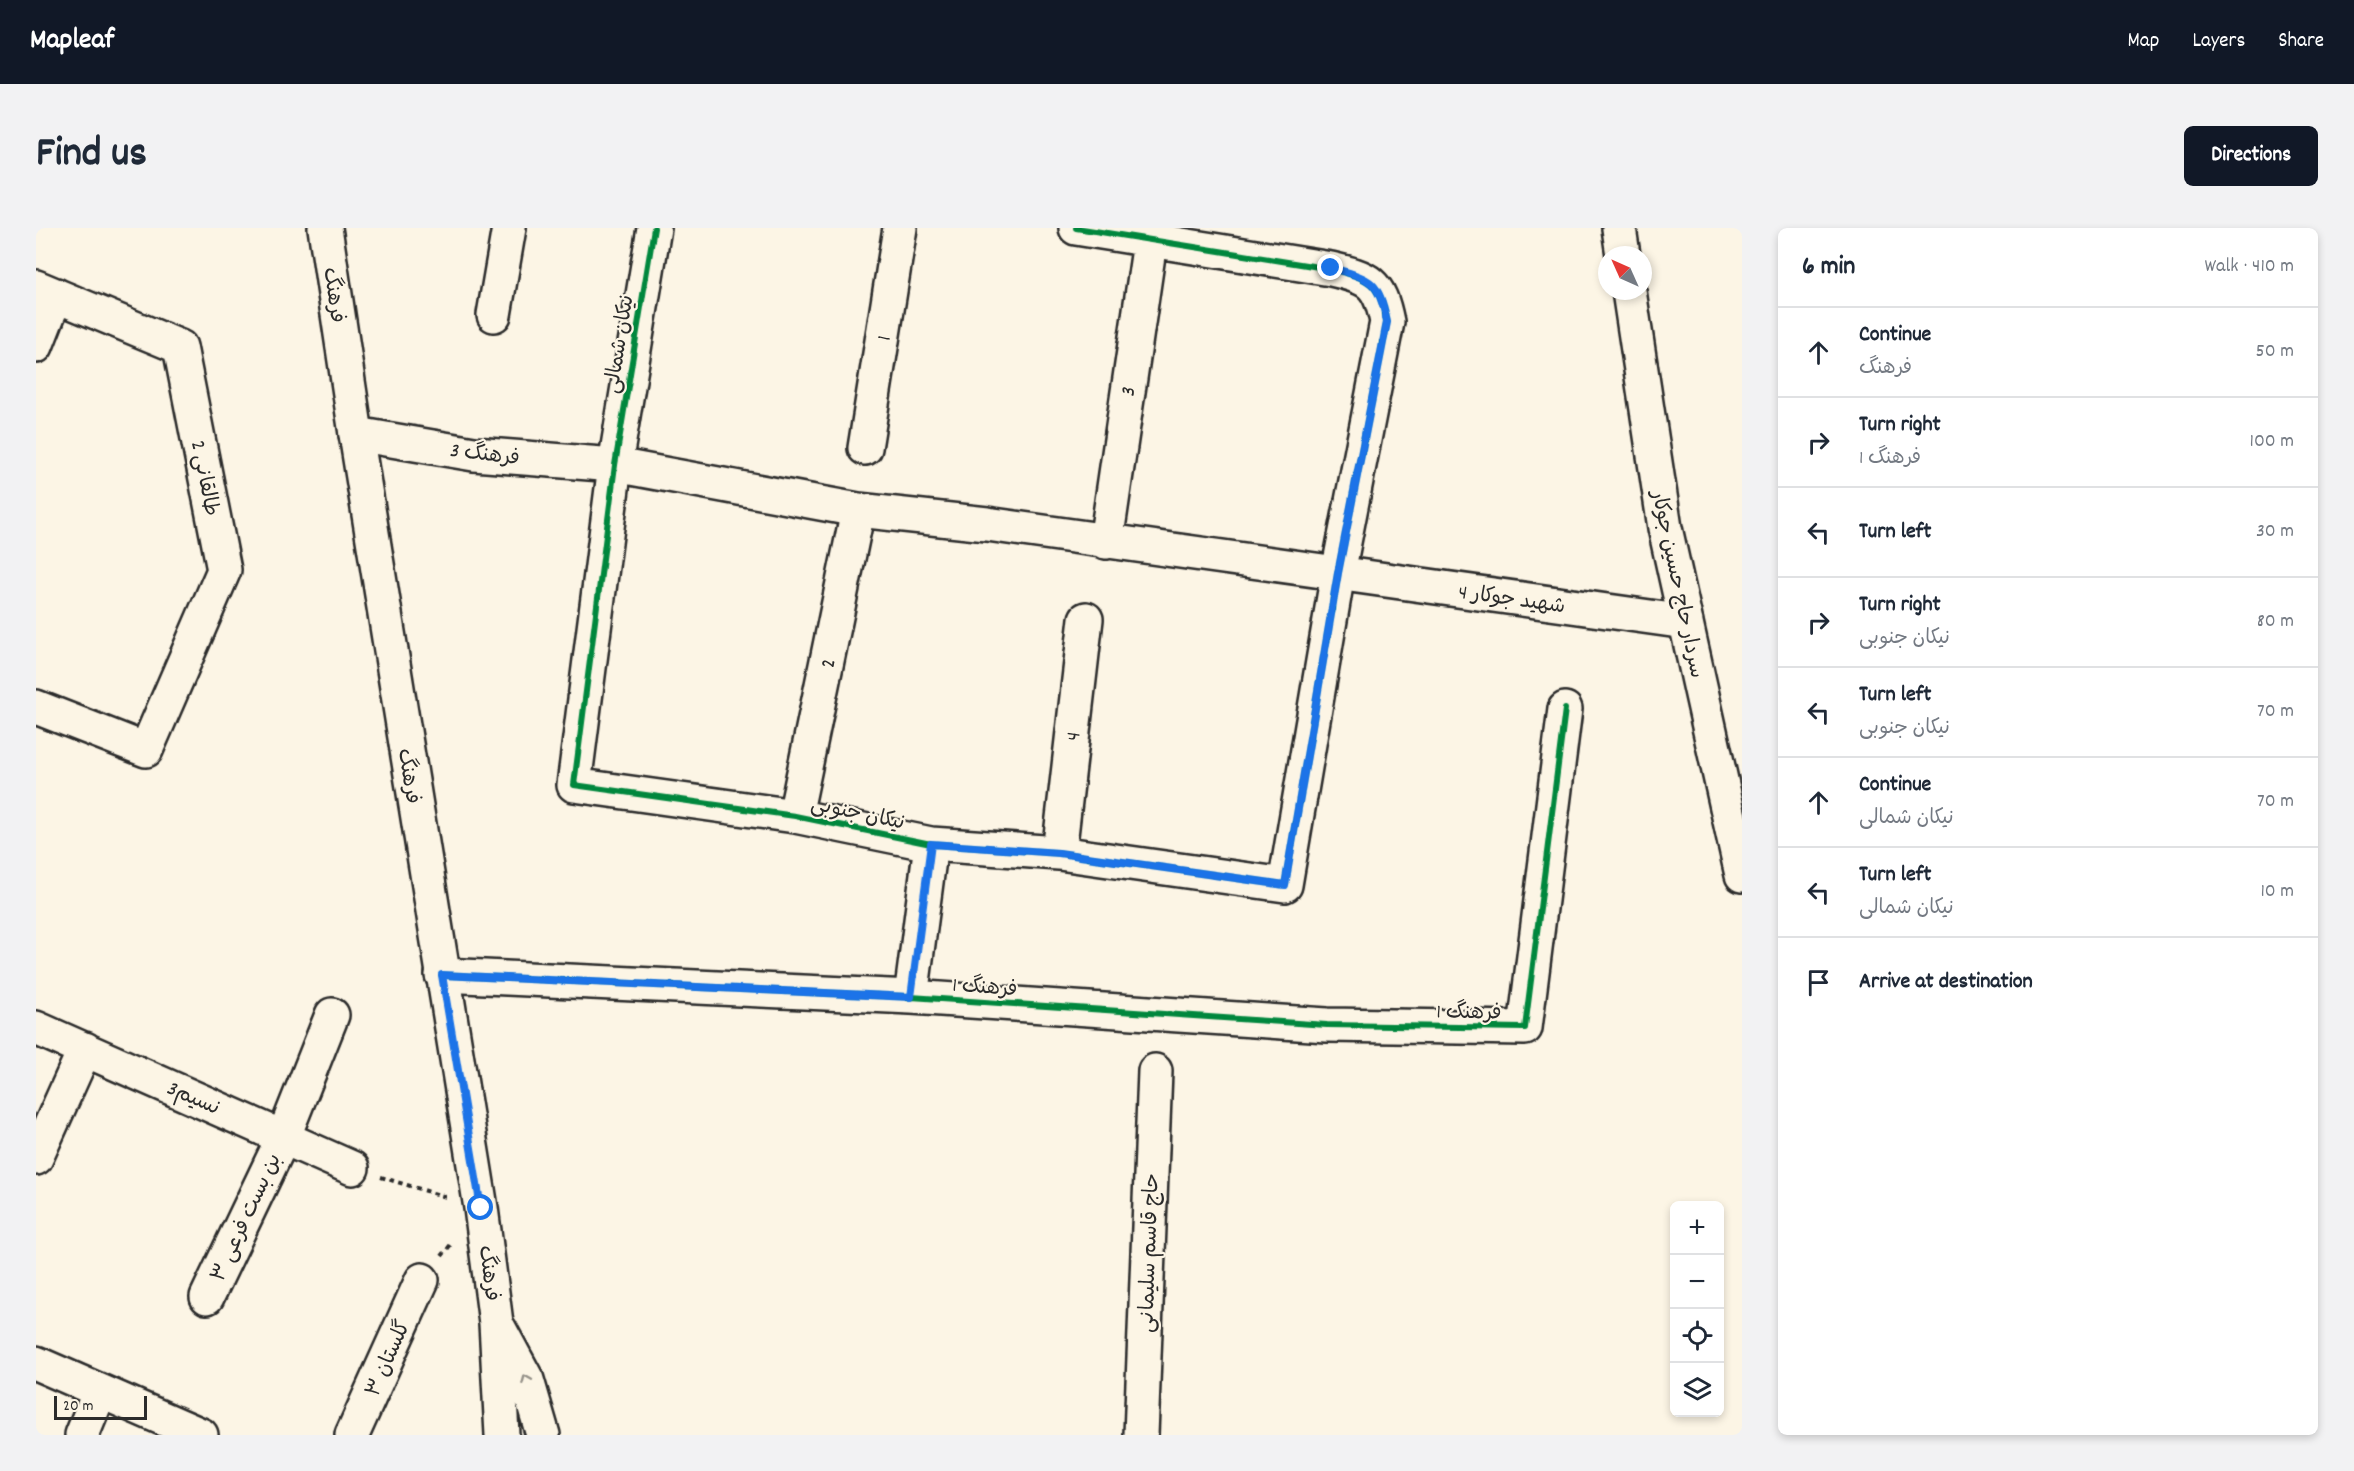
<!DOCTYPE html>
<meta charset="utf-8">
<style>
body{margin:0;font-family:Dekko,"Playpen Sans Arabic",sans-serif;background:#f2f2f3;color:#1f2937}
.controls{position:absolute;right:18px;bottom:18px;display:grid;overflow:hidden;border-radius:9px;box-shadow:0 3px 9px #0003}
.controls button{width:54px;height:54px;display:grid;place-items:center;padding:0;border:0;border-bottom:2px solid #e0e1e3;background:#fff;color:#1f2937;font:30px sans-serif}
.compass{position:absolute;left:1562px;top:18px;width:54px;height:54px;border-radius:50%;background:#fff;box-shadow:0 3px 9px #0003;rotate:315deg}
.scale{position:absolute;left:18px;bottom:15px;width:93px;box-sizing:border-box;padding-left:6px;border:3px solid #2b2b2b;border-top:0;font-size:16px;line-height:21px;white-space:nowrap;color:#2b2b2b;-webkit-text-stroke:4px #fcf5e5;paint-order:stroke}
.stop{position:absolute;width:18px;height:18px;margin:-14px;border:4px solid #1a73e8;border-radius:50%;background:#fff}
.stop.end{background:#1a73e8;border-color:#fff;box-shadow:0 2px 6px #0008}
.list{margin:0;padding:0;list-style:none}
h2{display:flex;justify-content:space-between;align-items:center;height:78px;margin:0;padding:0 24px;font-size:26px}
h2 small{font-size:20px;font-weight:400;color:#747a83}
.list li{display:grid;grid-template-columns:39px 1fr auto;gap:18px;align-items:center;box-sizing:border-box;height:90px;padding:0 24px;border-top:2px solid #e0e1e3}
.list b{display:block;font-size:22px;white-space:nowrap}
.list p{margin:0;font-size:20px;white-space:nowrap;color:#747a83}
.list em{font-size:20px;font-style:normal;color:#747a83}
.icon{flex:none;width:33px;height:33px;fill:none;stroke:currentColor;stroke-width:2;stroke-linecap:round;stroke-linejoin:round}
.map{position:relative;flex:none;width:1706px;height:1207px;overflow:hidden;border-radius:9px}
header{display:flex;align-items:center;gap:36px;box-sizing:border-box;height:84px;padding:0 30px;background:#111827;color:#fff}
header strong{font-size:28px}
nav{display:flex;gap:33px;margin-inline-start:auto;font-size:21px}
.intro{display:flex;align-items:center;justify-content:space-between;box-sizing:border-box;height:144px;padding:0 36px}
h1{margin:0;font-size:42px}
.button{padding:15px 27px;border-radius:9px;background:#111827;color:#fff;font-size:21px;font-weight:700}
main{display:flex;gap:36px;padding:0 36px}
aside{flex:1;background:#fff;border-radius:9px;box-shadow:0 3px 9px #0003}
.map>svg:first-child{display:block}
</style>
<header>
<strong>Mapleaf</strong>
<nav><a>Map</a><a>Layers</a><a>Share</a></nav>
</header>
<div class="intro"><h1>Find us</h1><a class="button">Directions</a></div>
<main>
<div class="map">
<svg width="1706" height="1207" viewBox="0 0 1706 1207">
<rect width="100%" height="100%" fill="#fcf5e5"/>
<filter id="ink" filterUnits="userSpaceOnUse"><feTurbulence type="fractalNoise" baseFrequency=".0167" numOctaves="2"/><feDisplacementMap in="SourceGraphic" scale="12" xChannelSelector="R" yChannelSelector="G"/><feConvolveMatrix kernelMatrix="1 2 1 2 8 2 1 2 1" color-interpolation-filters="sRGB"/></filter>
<g filter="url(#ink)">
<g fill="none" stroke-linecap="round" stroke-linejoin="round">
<g stroke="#2b2b2b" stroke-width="38">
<path id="minor" d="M618,0L579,237L538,557L759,588L895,616L1023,625L1249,657L1302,345L1351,94C1343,53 1333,50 1295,41L1040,0
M1583,0L1587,27
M0,59L144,119L188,342L110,522L0,479
M1593,63L1629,300L1706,647
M458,87L473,0
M0,118L20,67
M320,206L438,226L579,237L822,282L951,296L1650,394
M829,220L864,0
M1070,314L1116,0
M759,588L822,282
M1023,625L1050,391
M406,747L875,769L1291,797L1489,800L1529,481
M875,769L895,616
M0,800L316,940
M0,930L49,821
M171,1069L248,908L296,787
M0,1135L165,1207
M46,1207L64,1163
M316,1207L386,1052
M1105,1207L1119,843"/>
</g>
<g stroke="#2b2b2b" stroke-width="38">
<path id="tertiary" d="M289,0L320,206L445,980L460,1095L466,1207
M464,1102L491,1152L507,1207"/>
</g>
<path stroke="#2b2b2b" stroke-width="4" stroke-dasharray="4.5 4.5" stroke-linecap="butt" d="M345,949L410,969
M406,1028L416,1015"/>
<use href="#minor" stroke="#fcf5e5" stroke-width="33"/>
<use href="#tertiary" stroke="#fcf5e5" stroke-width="33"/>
<g stroke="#fcf5e5" stroke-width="10">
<path id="cycleway" d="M618,0L579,237L538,557L759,588L895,616L1023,625L1249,657L1302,345L1351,94C1343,53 1333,50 1295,41L1040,0
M406,747L875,769L1291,797L1489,800L1529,481"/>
</g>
<use href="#cycleway" stroke="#00873e" stroke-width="6"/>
</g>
<defs><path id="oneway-chevron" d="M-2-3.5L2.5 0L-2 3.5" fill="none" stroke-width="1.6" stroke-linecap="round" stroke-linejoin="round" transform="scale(1.5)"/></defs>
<use stroke="#949088" href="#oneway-chevron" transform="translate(490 1151) rotate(-113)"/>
</g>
<g fill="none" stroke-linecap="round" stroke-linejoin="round" filter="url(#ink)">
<path stroke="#1a73e8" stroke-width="8" d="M445,980L406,747L875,769L895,616L1023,625L1249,657L1302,345L1351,94C1342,51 1335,51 1295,40"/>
</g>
<g text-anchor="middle" stroke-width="4.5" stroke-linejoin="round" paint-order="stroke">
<g font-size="21" fill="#2b2b2b" stroke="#fcf5e5">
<text transform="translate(299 67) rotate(82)" y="7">فرهنگ</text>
<text transform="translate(847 110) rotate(-81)" y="7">1</text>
<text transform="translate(582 116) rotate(-81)" y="7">نیکان شمالی</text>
<text transform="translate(1091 163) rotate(-81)" y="7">3</text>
<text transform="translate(449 225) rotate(7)" y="7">فرهنگ 3</text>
<text transform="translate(170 250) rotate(79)" y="7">طالقانی 2</text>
<text transform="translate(1643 356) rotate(78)" y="7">سردار حاج حسین جوکار</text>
<text transform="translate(1476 370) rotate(8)" y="7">شهید جوکار 4</text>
<text transform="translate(791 435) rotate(-78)" y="7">2</text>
<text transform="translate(1036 508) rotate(-83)" y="7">4</text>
<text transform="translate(374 548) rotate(81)" y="7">فرهنگ</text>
<text transform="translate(822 584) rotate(12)" y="7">نیکان جنوبی</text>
<text transform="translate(949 758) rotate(4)" y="7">فرهنگ 1</text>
<text transform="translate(1433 783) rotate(1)" y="7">فرهنگ 1</text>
<text transform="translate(158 869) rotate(24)" y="7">نسیم3</text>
<text transform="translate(209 989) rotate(-65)" y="7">بن بست فرعی ۳</text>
<text transform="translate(1112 1025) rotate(-88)" y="7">حاج قاسم سلیمانی</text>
<text transform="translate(454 1045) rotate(83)" y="7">فرهنگ</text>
<text transform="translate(351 1130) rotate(-66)" y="7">گلستان ۳</text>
</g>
</g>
</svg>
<div class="controls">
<button>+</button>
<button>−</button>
<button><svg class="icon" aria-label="locate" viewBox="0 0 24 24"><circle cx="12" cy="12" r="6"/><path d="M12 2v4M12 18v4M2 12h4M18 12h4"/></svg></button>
<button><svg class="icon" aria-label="layers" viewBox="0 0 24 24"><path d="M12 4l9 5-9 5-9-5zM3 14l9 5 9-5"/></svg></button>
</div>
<svg class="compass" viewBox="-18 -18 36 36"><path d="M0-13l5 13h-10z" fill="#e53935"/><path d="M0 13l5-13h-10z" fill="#747a83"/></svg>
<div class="scale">20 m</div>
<div class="stop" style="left:445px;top:980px"></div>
<div class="stop end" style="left:1295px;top:40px"></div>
</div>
<aside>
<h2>6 min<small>Walk · 410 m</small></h2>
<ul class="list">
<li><svg class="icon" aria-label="ahead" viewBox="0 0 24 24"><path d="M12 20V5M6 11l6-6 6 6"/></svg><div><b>Continue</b><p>فرهنگ</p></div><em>50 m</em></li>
<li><svg class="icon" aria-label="right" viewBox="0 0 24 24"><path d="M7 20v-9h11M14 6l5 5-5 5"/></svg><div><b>Turn right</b><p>فرهنگ 1</p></div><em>100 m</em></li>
<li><svg class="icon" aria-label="left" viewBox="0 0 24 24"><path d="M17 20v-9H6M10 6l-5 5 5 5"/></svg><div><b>Turn left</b></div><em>30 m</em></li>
<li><svg class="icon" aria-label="right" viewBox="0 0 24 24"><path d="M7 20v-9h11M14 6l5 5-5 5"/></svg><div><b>Turn right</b><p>نیکان جنوبی</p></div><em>80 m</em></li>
<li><svg class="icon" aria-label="left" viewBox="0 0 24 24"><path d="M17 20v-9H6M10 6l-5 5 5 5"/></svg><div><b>Turn left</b><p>نیکان جنوبی</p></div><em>70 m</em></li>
<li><svg class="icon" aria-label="ahead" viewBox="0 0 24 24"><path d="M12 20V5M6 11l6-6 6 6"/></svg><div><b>Continue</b><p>نیکان شمالی</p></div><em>70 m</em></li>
<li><svg class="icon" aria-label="left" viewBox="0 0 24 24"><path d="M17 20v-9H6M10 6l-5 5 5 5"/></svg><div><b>Turn left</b><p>نیکان شمالی</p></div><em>10 m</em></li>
<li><svg class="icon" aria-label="arrive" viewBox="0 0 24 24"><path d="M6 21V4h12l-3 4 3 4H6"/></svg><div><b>Arrive at destination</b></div></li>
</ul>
</aside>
</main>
